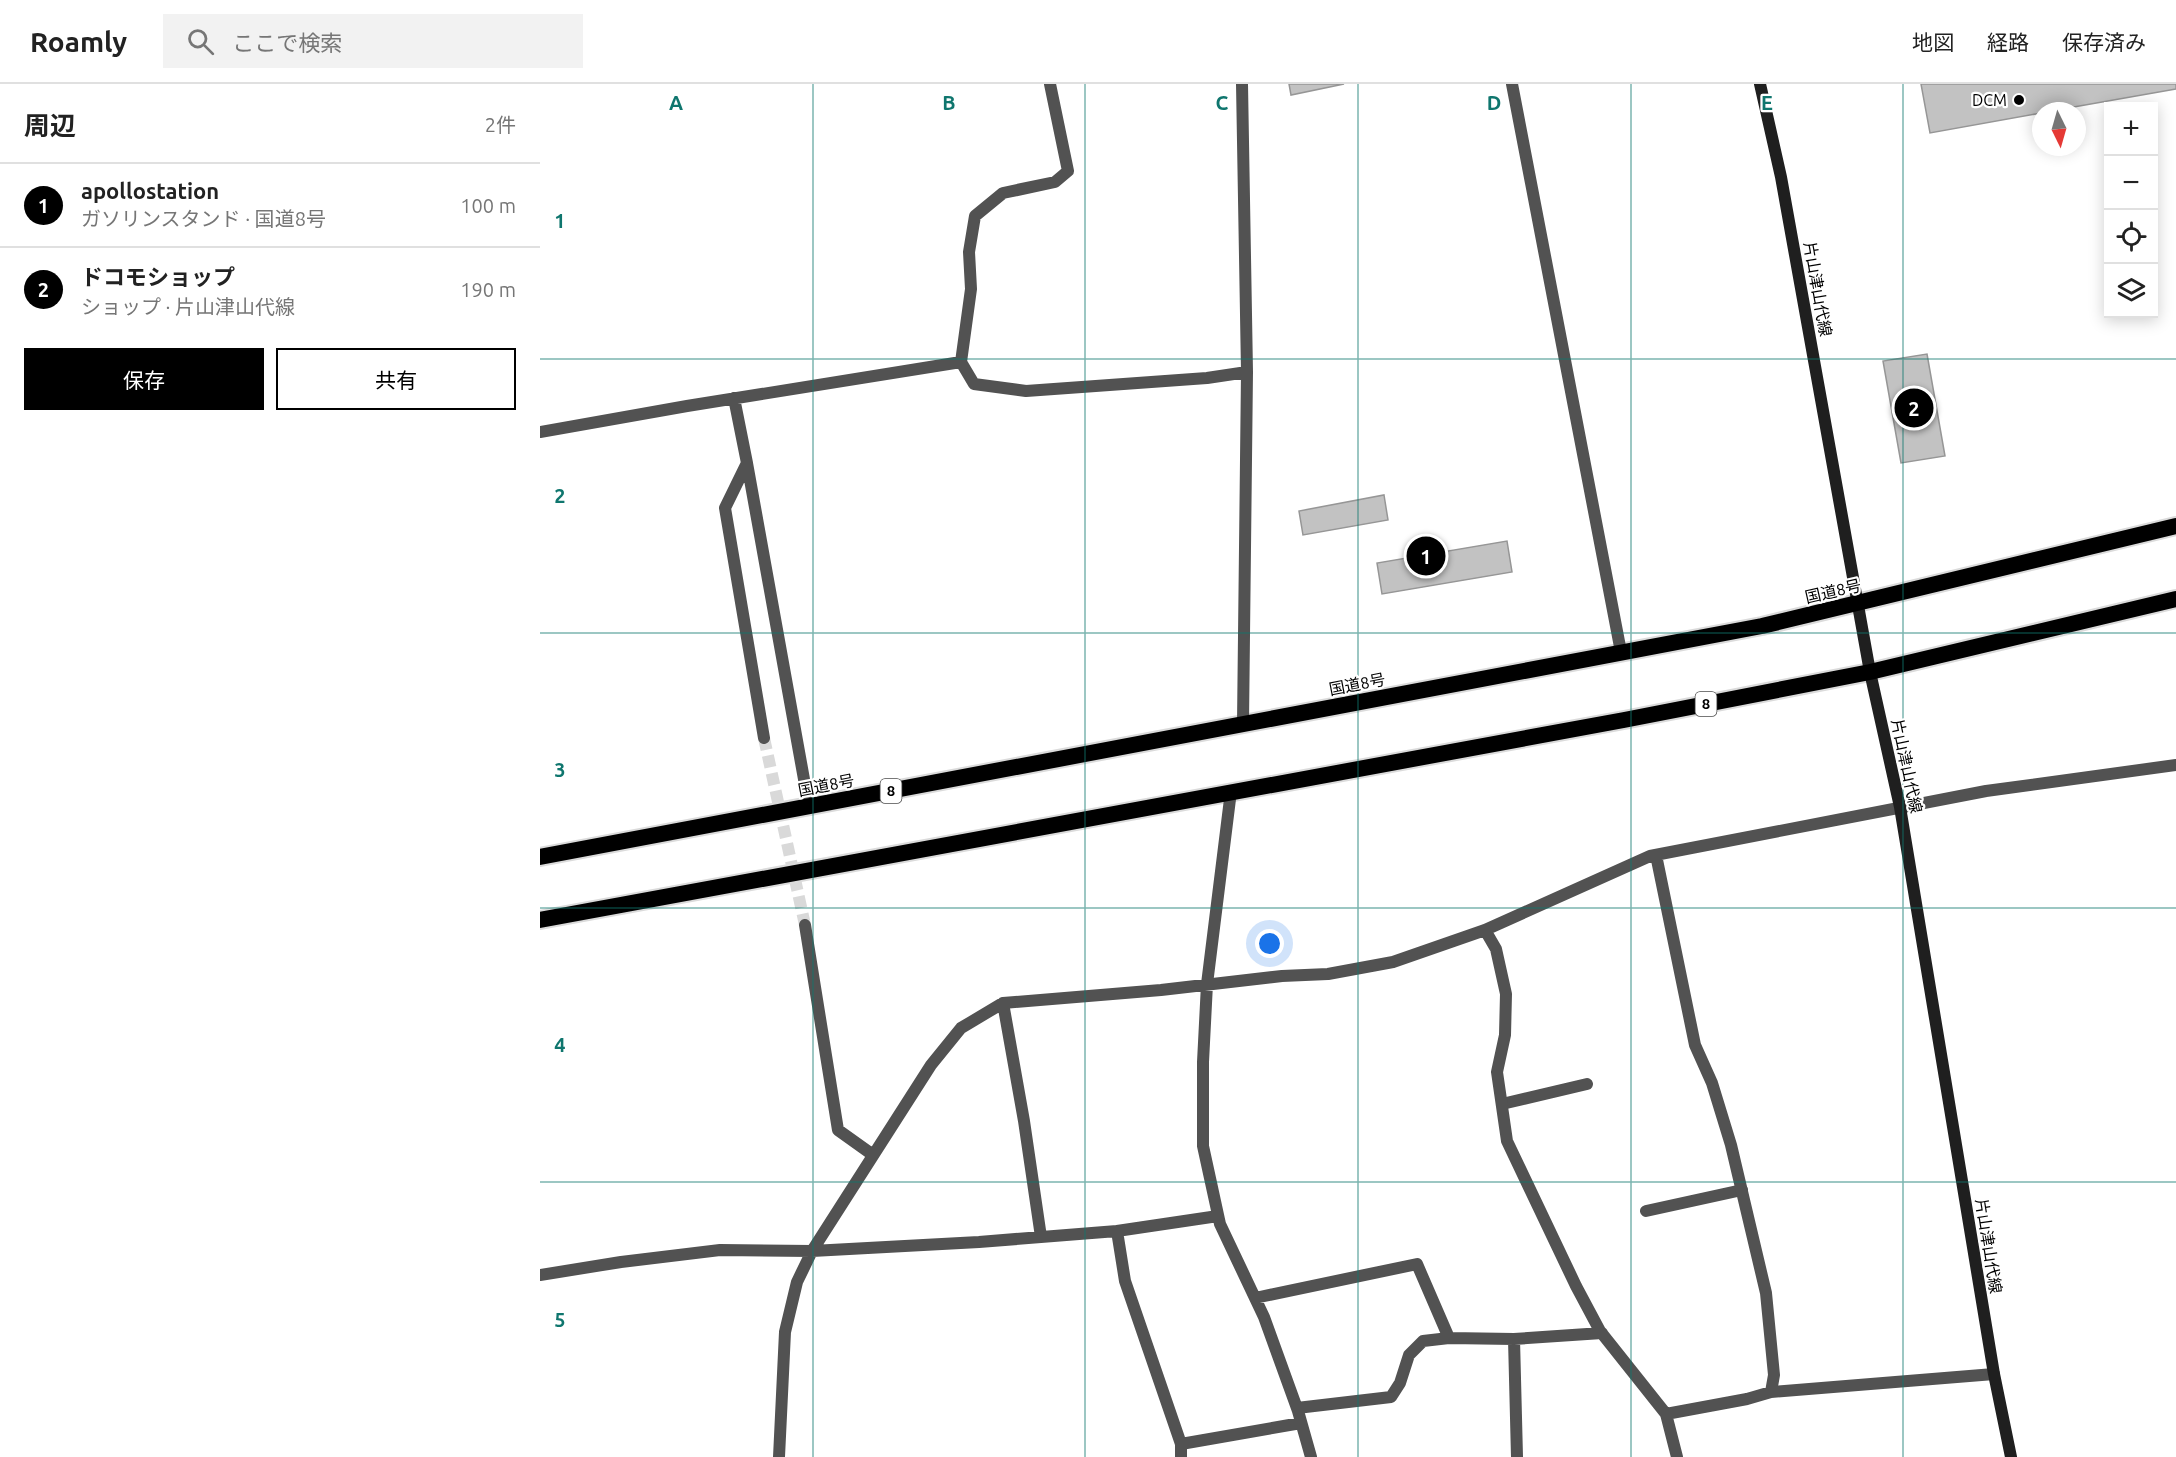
<!DOCTYPE html>
<html lang="ja">
<meta charset="utf-8">
<style>
body{margin:0;font-family:Ubuntu,"Noto Sans JP",sans-serif;background:#f2f2f2;color:#222}
.controls{position:absolute;right:18px;top:18px;display:grid;overflow:hidden;border-radius:0px;box-shadow:0 3px 15px #0003}
.controls button{width:54px;height:54px;display:grid;place-items:center;padding:0;border:0;border-bottom:2px solid #e0e0e0;background:#fff;color:#222;font:30px sans-serif}
.compass{position:absolute;left:1492px;top:18px;width:54px;height:54px;border-radius:50%;background:#fff;box-shadow:0 3px 15px #0003;rotate:175deg}
.you{position:absolute;left:730px;top:860px;width:21px;height:21px;margin:-15px;border:4px solid #fff;border-radius:50%;background:#1a73e8;box-shadow:0 0 0 9px #1a73e833}
.badge{display:grid;place-items:center;width:39px;height:39px;border-radius:50%;background:#000;color:#fff;font-size:20px;font-weight:700}
.pin{position:absolute;translate:-50% -50%;border:3px solid #fff;box-shadow:0 2px 6px #0006}
.list{margin:0;padding:0;list-style:none}
h2{display:flex;justify-content:space-between;align-items:center;height:78px;margin:0;padding:0 24px;font-size:26px}
h2 small{font-size:20px;font-weight:400;color:#767676}
.list li{display:grid;grid-template-columns:39px 1fr auto;gap:18px;align-items:center;box-sizing:border-box;height:84px;padding:0 24px;border-top:2px solid #e0e0e0}
.list b{display:block;font-size:22px;white-space:nowrap}
.list p{margin:0;font-size:20px;white-space:nowrap;color:#767676}
.list em{font-size:20px;font-style:normal;color:#767676}
.actions{display:flex;gap:12px;padding:18px 24px}
.actions a{flex:1;padding:14px 0;border:2px solid #000;border-radius:0px;text-align:center;font-size:21px;color:#000}
.actions .main{background:#000;color:#fff}
.icon{flex:none;width:33px;height:33px;fill:none;stroke:currentColor;stroke-width:2;stroke-linecap:round;stroke-linejoin:round}
.map{position:relative;flex:none;width:1636px;height:1373px;overflow:hidden}
header{display:flex;align-items:center;gap:36px;box-sizing:border-box;height:84px;padding:0 30px;background:#fff;border-bottom:2px solid #e0e0e0}
header strong{font-size:28px}
nav{display:flex;gap:33px;margin-inline-start:auto;font-size:21px}
.search{width:420px;height:54px;background:#f2f2f2;display:flex;align-items:center;gap:15px;box-sizing:border-box;padding:0 21px;border-radius:0px;color:#767676;font-size:22px}
main{display:flex}
aside{flex:1;background:#fff}
.map>svg:first-child{display:block}
</style>
<header>
<strong>Roamly</strong>
<div class="search"><svg class="icon" aria-label="search" viewBox="0 0 24 24"><circle cx="10" cy="10" r="6"/><path d="M15 15l6 6"/></svg>ここで検索</div>
<nav><a>地図</a><a>経路</a><a>保存済み</a></nav>
</header>
<main>
<aside>
<h2>周辺<small>2件</small></h2>
<ul class="list">
<li><span class="badge">1</span><div><b>apollostation</b><p>ガソリンスタンド · 国道8号</p></div><em>100 m</em></li>
<li><span class="badge">2</span><div><b>ドコモショップ</b><p>ショップ · 片山津山代線</p></div><em>190 m</em></li>
</ul>
<div class="actions"><a class="main">保存</a><a>共有</a></div>
</aside>
<div class="map">
<svg width="1636" height="1373" viewBox="0 0 1636 1373">
<rect width="100%" height="100%" fill="#fff"/>
<path fill="#c2c2c2" stroke="#969696" stroke-width="1.5" d="M749,0H804L751,11Z
M1381,0H1636V5L1511,27H1501V29L1390,49Z
M1387,270L1405,372L1361,379L1343,277Z
M844,411L848,436L763,451L759,427Z
M967,457L972,488L842,510L837,479Z"/>
<g fill="none" stroke-linecap="round" stroke-linejoin="round">
<path stroke="#d9d9d9" stroke-width="12" stroke-dasharray="12 6" stroke-linecap="butt" d="M224,654L265,841"/>
<g stroke="#dbdbdb" stroke-width="20">
<path id="trunk" d="M0,773L1222,542L1636,442
M0,836L1084,636L1330,588L1636,515"/>
</g>
<path stroke="#525252" stroke-width="12" d="M962,1020L1047,1000
M1106,1127L1202,1106"/>
<path stroke="#525252" stroke-width="12" d="M510,0L528,87L515,98L463,109L435,132L429,168L431,205L421,278L434,300L486,307L667,294L707,288
M702,0L707,288L703,639
M972,0L1081,568
M194,314L207,379L185,424L224,654
M0,348L147,322L421,278
M207,379L269,723
M691,707L667,900L663,978V1062L680,1140L724,1233L758,1327L771,1373
M1116,771L1155,961L1172,999L1191,1061L1226,1209L1234,1291L1231,1308L1207,1315L1126,1330
M265,841L298,1046L333,1071
M945,846L956,865L966,910L965,951L957,988L967,1057L1036,1202L1060,1247L1126,1330L1137,1373
M463,919L484,1037L501,1153
M577,1147L585,1197L641,1360V1373
M0,1191L81,1178L180,1166L272,1167L439,1158L577,1147L678,1132
M715,1214L877,1180L909,1254
M974,1255L977,1373
M1231,1308L1454,1290
M757,1324L851,1313L860,1299L869,1271L883,1257L909,1254L974,1255L1062,1249
M641,1360L761,1339
M239,1373L245,1248L257,1198L272,1167L391,981L421,944L463,919L621,906L742,892L788,890L853,878L945,846L1110,772L1446,707L1636,681"/>
<path stroke="#1f1f1f" stroke-width="12" d="M1220,0L1241,93L1330,588L1360,723L1454,1290L1471,1373"/>
<use href="#trunk" stroke="#000" stroke-width="16"/>
</g>
<path fill="none" stroke="#0f766e" stroke-width="1.5" stroke-opacity="0.55" d="M273,0V1373M545,0V1373M818,0V1373M1091,0V1373M1363,0V1373M0,275H1636M0,549H1636M0,824H1636M0,1098H1636"/>
<circle fill="#000" stroke="#fff" stroke-width="2" cx="1479" cy="16" r="6"/>
<g text-anchor="middle" stroke-width="4.5" stroke-linejoin="round" paint-order="stroke">
<g fill="#fff" stroke="#4c4c4c" stroke-width="1.5">
<rect x="1155.5" y="608" width="21" height="24" rx="4.5"/>
<rect x="340.5" y="695" width="21" height="24" rx="4.5"/>
</g>
<g font-size="15" font-weight="bold" fill="#000">
<text x="1166" y="625">8</text>
<text x="351" y="712">8</text>
</g>
<g font-size="16" fill="#000" stroke="#fff" text-anchor="end">
<text x="1467" y="22">DCM</text>
</g>
<g font-size="16" fill="#000" stroke="#fff">
<text transform="translate(1278 205) rotate(80)" y="6">片山津山代線</text>
<text transform="translate(1293 507) rotate(-13)" y="6">国道8号</text>
<text transform="translate(817 600) rotate(-11)" y="6">国道8号</text>
<text transform="translate(1367 682) rotate(78)" y="6">片山津山代線</text>
<text transform="translate(286 701) rotate(-11)" y="6">国道8号</text>
<text transform="translate(1449 1162) rotate(81)" y="6">片山津山代線</text>
</g>
</g>
<g font-size="20" text-anchor="middle" font-weight="bold" fill="#0f766e" stroke="#fff" stroke-width="4.5" stroke-linejoin="round" paint-order="stroke">
<text x="136" y="26">A</text>
<text x="409" y="26">B</text>
<text x="682" y="26">C</text>
<text x="954" y="26">D</text>
<text x="1227" y="26">E</text>
<text x="20" y="144">1</text>
<text x="20" y="419">2</text>
<text x="20" y="693">3</text>
<text x="20" y="968">4</text>
<text x="20" y="1243">5</text>
</g>
</svg>
<div class="controls">
<button>+</button>
<button>−</button>
<button><svg class="icon" aria-label="locate" viewBox="0 0 24 24"><circle cx="12" cy="12" r="6"/><path d="M12 2v4M12 18v4M2 12h4M18 12h4"/></svg></button>
<button><svg class="icon" aria-label="layers" viewBox="0 0 24 24"><path d="M12 4l9 5-9 5-9-5zM3 14l9 5 9-5"/></svg></button>
</div>
<svg class="compass" viewBox="-18 -18 36 36"><path d="M0-13l5 13h-10z" fill="#e53935"/><path d="M0 13l5-13h-10z" fill="#767676"/></svg>
<div class="you"></div>
<div class="pin badge" style="left:886px;top:472px">1</div>
<div class="pin badge" style="left:1374px;top:324px">2</div>
</div>
</main>
